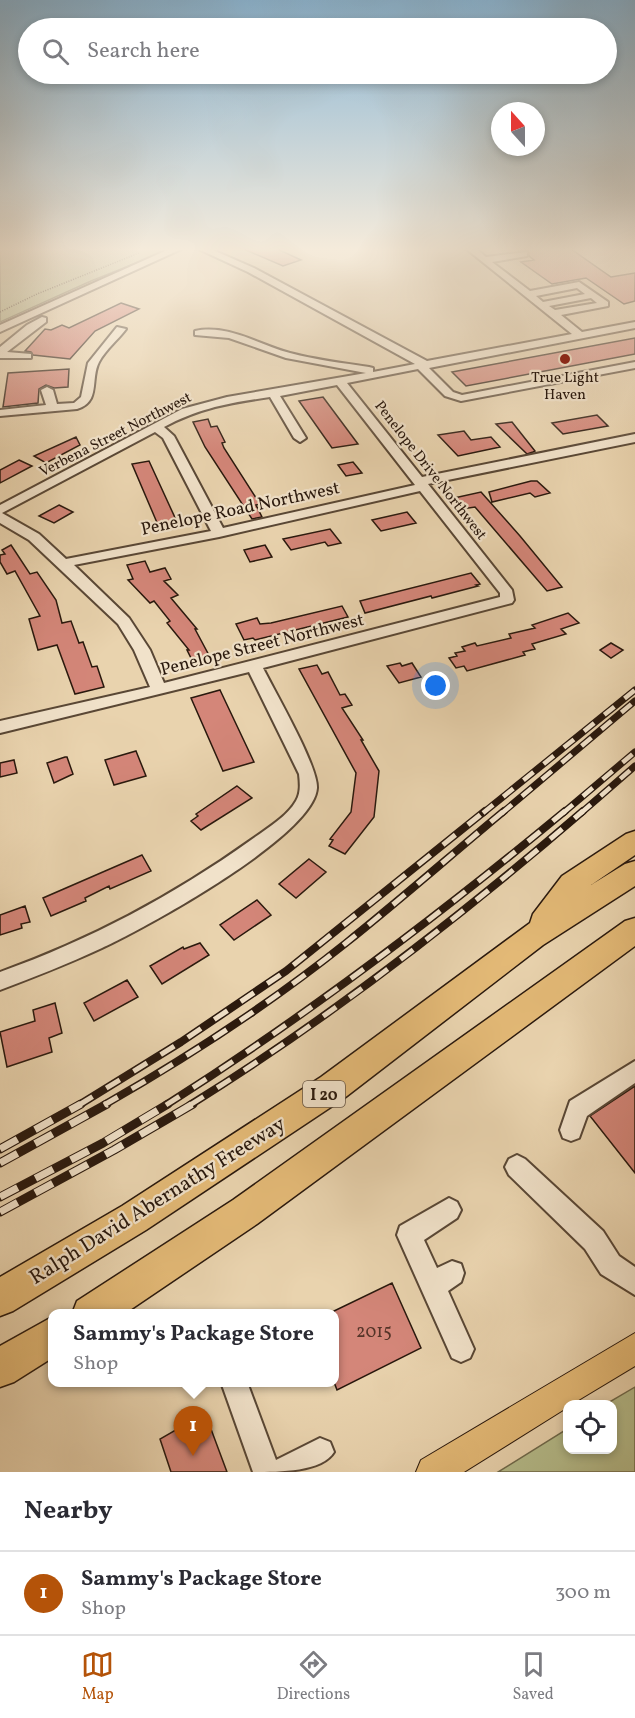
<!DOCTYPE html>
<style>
body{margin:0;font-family:Vollkorn,serif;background:#f7f7f7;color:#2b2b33}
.controls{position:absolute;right:18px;bottom:18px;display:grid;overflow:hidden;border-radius:12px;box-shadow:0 3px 9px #0003}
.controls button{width:54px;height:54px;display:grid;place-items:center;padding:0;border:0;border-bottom:2px solid #e1e1e2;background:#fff;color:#2b2b33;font:30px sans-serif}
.compass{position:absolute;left:491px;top:102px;width:54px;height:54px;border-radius:50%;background:#fff;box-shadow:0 3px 9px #0003;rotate:339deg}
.you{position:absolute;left:436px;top:686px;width:21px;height:21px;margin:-15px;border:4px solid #fff;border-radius:50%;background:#1a73e8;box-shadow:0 0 0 9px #1a73e833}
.badge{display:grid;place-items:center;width:39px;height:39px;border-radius:50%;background:#b45309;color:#fff;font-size:20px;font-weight:700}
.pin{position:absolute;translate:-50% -50px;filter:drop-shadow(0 2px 3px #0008)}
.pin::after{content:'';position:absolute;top:32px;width:21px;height:18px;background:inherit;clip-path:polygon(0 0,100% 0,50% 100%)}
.popup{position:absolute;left:48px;top:1309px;width:291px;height:78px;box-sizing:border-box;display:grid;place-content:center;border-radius:12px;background:#fff;filter:drop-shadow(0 2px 4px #0005);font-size:20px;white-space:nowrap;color:#7c7c81}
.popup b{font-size:22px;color:#2b2b33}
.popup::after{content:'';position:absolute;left:50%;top:100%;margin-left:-12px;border:12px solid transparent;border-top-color:#fff}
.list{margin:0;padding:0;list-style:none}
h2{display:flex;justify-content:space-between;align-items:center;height:78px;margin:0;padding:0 24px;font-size:26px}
h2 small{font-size:20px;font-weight:400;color:#7c7c81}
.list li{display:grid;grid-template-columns:39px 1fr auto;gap:18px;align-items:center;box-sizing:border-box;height:84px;padding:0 24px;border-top:2px solid #e1e1e2}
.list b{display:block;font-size:22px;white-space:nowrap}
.list p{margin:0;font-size:20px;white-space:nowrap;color:#7c7c81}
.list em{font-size:20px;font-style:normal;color:#7c7c81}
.icon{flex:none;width:33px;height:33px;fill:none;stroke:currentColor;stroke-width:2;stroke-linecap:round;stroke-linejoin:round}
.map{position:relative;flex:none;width:635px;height:1472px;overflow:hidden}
.search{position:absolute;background:#fff;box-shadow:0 3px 9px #0003;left:18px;right:18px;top:18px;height:66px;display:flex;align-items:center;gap:15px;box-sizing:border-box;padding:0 21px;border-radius:33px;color:#7c7c81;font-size:22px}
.sheet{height:162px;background:#fff}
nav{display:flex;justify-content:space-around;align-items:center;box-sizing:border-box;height:84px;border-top:2px solid #e1e1e2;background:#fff;font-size:16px;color:#7c7c81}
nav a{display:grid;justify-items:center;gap:3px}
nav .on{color:#b45309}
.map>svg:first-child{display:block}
</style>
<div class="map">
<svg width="635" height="1472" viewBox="0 0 635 1472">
<rect width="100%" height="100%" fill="#e9d3ae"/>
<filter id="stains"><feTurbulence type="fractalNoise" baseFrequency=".00333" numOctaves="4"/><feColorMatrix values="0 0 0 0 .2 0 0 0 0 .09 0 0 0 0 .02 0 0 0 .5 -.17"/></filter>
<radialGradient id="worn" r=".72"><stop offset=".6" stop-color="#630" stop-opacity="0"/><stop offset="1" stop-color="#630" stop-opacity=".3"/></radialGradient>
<path fill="#b5bc8b" stroke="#6f6a4c" stroke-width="1.5" d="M0,247H176L91,281L0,322Z
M635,1387V1472H498L567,1429L568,1450H612V1404H606Z"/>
<path fill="#d48679" stroke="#29180d" stroke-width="1.5" d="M239,247H273L301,260L283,266Z
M518,247H568L611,277L635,273V301L624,304L586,278L552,284L521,262L534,260L529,256L528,250H521Z
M121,303L139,309L95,331L70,359L33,355L31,352L25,351L45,329L51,330L62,325L69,328Z
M635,338V354L466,386L452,372Z
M69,369L68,387L54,388L46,385L39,389L38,403L3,407L8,373Z
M323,397L358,444L332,448L299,401Z
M597,415L608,426L563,434L552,423Z
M208,419L211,427L217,426L225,442L222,443L224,448L260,504L256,505L262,517L252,519L205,447L193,422Z
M512,422L535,451L533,452L527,454L496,424Z
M464,431L471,440L491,437L500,447L458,456L438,435Z
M76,437L80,445L46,463L34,456Z
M19,460L32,466L0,483V470Z
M149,461L177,522L158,525L132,464Z
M353,462L362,473L346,476L338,465Z
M531,481H537L550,493L535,497L530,493L492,502L489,492Z
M481,492L520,536L562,587L547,591L475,507L462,509L454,498Z
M59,505L73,512L54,523L39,516Z
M407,512L416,523L381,531L372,520Z
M330,529L341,543L328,546L325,542L291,550L283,539Z
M11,545L30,574L37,572L56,600L62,623L71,621L79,643L83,642L92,667L97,666L104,687L75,694L57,645L38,650L29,619L40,616L15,571L7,574L0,562V555L5,554L2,550Z
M265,545L272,557L250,562L244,550Z
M145,561L150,572L165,568L171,579L164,581L178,595L171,598L197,629H195L211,659L194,664L187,650H189L167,623L170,621L154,601L150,603L128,580L133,579L127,565Z
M471,573L480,584L476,585L478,586L432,598L431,596L365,613L360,601Z
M342,606L348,617L255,640L253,638L244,640L236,624L257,618L260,624L271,623Z
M568,613L579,623L561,629L566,634L532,644L535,649L523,652L525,655L467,671L464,666L456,668L449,658L457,656L455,653L465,651L462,647L475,643L477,646L511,638L509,634L535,628L532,625Z
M611,643L623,650L611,658L600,650Z
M400,663L402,666L412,663L421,677L399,683L387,666Z
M317,665L322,674L328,672L340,695L345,694L352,705L342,708L363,740H361L379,771L374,817L345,854L329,846L333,840L330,839L351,812L356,773L299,669Z
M220,690L254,762L223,771L191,698Z
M136,751L146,776L114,785L105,760Z
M65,757H67L73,774L54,783L47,763Z
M14,760L17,773L0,777V763Z
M237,786L252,798L201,830L191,821L198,816L196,814Z
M142,855L151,871L110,889L109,886L85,898L86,901L51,916L43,898Z
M309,859L326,872L296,898L279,884Z
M257,900L271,915L234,940L220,925Z
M25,906L30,922L21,924L22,928L0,935V915Z
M200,943L209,955L162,984L150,966L183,947L184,949Z
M127,980L138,997L94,1021L84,1003Z
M55,1003L62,1033L49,1038L52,1052L7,1067L0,1032L35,1021L33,1010Z
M635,1086V1173L590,1116Z
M392,1283L421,1348L337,1390L334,1382V1311Z
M205,1413L227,1472H171L160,1439Z"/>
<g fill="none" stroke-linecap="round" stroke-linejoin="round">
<g stroke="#594735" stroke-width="4">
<path id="minor" d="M174,247H186L0,332V325Z
M194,247H206L254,268L427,361L572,334L464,247H474L486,257L527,252V256L492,262L530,291L579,282L608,302V306L561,315L582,332L635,322V328L429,368L453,392L462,395L635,362V368L461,401L445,396L418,369L347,383L422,477L635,434V442L428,484L512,590L514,600L512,603L263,668C275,692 318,766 317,788C314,836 145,928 102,948C68,964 34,977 0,990V972C90,940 174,895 251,840C266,829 287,817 296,801C301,793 300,783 299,774L249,672L0,733V721L150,687L134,650L118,624L29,540L0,523V505L182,409L227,397L366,373L286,358L229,338L195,335V331C229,324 259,345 290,353C316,360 343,363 369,367L373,368V372L415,364L248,272ZM577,288L585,294L543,302L536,296ZM591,298L597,303L555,310L549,306ZM337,385L415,485L223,528L174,436L164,427C200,408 229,403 270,397L294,438L300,442L306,438L280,396ZM155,432L163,438L211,531L66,559L39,534L2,513ZM420,491L500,593V597L164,683L150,650L129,618L74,565L219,537Z
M42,317L46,318V322L7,352L31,354V358H0V347L27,325Z
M117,327L126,329C118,340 106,349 99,362C90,379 101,402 77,409L0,416V410L46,405L41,390L47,387L53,390L57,404L74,403L81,397L88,363Z
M635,1061V1083L587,1116L579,1138L571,1141L563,1138L560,1130L570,1101Z
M517,1155L525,1159L603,1231L619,1256L635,1267V1295L601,1274L585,1249L509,1175L505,1167L509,1159Z
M449,1198L457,1202L461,1210L457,1218L424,1240L437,1268L452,1261L461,1264L464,1273L461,1282L448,1291L474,1349L470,1358L461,1362L452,1358L397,1235L400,1226Z
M221,1382H247L276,1460L320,1438L330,1442L334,1452C322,1472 279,1472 253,1472Z"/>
</g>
<g stroke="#29180d" stroke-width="2">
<path id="major" d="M635,1333V1366L572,1404H568V1407L464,1472H416L421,1460Z"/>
</g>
<g stroke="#29180d" stroke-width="3">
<path id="highway" d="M635,831V855L591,885L625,864L635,861V886L543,945L343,1099L146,1230L13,1311L0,1316V1277L122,1206L321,1077L530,923L533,914L562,876L626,834Z
M635,918V946L257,1224L124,1314H72L77,1301L233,1200L625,921Z
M52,1317V1358L14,1382L0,1387V1346Z"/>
</g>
<path stroke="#29180d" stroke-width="1.5" stroke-dasharray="1 1.5" stroke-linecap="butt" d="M0,312L37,294L139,253"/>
<use href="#minor" fill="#f1e2ca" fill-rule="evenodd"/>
<use href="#major" fill="#e4ba77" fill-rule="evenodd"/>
<use href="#highway" fill="#e4ba77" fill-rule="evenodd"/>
<g stroke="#29180d" stroke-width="7">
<path id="rail-far2" d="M483,813L635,690
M502,813L635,701
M563,813L635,752
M581,813L635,766"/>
</g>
<g stroke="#29180d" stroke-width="8">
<path id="rail-far1" d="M79,1105L181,1042L286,971L485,811
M104,1105C188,1057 271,1003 346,943C400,900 451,855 504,811
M166,1105C306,1016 437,917 565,811
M190,1105C330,1018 459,918 583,811"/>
</g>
<g stroke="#29180d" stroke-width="9">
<path id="rail" d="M0,1149L81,1104
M0,1163L107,1104
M0,1197L103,1143L168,1104
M0,1212L114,1150L193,1104"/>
</g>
<use href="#rail-far2" stroke="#f1e2ca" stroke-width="4.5" stroke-dasharray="13" stroke-linecap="butt"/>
<use href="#rail-far1" stroke="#f1e2ca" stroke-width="5" stroke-dasharray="16" stroke-linecap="butt"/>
<use href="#rail" stroke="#f1e2ca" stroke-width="7" stroke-dasharray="20" stroke-linecap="butt"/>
</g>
<linearGradient id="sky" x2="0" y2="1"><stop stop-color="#89b5d4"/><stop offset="0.55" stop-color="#f5ebdb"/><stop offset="1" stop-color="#f5ebdb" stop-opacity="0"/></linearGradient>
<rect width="635" height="453" fill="url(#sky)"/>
<circle fill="#8f2418" stroke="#f1e2ca" stroke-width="2" cx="565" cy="359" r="6"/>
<g text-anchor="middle" stroke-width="4.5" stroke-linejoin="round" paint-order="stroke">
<g font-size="15" fill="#29180d" stroke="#f1e2ca">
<text x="565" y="382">True Light<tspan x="565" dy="17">Haven</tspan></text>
</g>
<g font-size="15" fill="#29180d" stroke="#f1e2ca">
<text transform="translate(115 434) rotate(-27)" y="5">Verbena Street Northwest</text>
<text transform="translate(431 470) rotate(52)" y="5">Penelope Drive Northwest</text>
</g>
<rect fill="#f1e2ca" stroke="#655546" stroke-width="1.5" x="303" y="1081" width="42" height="26" rx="4.5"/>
<g font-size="16" font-weight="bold" fill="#29180d">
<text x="324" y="1100">I 20</text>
</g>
<g font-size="18" fill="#29180d" stroke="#f1e2ca">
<text transform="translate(240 508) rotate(-12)" y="6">Penelope Road Northwest</text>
<text transform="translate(262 644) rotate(-14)" y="6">Penelope Street Northwest</text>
</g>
<g font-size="18" fill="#543428">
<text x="374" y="1337">2015</text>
</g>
<g font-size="21" fill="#29180d" stroke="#f1e2ca">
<text transform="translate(157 1200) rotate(-32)" y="7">Ralph David Abernathy Freeway</text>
</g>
</g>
<rect width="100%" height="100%" filter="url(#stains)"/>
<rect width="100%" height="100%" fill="url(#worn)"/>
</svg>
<div class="controls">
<button><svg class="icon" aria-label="locate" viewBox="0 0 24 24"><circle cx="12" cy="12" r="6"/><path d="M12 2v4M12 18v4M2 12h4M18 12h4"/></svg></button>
</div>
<svg class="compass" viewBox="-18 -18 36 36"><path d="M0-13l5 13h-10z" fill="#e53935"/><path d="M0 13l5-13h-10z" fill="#7c7c81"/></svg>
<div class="you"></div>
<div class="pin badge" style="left:193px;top:1456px">1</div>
<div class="popup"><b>Sammy's Package Store</b>Shop</div>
<div class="search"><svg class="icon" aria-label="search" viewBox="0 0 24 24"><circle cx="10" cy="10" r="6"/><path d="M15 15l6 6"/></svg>Search here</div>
</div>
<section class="sheet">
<h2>Nearby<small></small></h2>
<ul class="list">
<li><span class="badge">1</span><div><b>Sammy's Package Store</b><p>Shop</p></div><em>300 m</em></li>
</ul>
</section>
<nav>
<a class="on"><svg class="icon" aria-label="map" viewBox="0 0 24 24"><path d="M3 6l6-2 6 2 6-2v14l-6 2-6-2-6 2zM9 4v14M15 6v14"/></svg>Map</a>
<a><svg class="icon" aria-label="directions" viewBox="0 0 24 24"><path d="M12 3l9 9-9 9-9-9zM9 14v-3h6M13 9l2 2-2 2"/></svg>Directions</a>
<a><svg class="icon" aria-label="saved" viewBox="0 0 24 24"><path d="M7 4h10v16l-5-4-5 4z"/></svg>Saved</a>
</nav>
